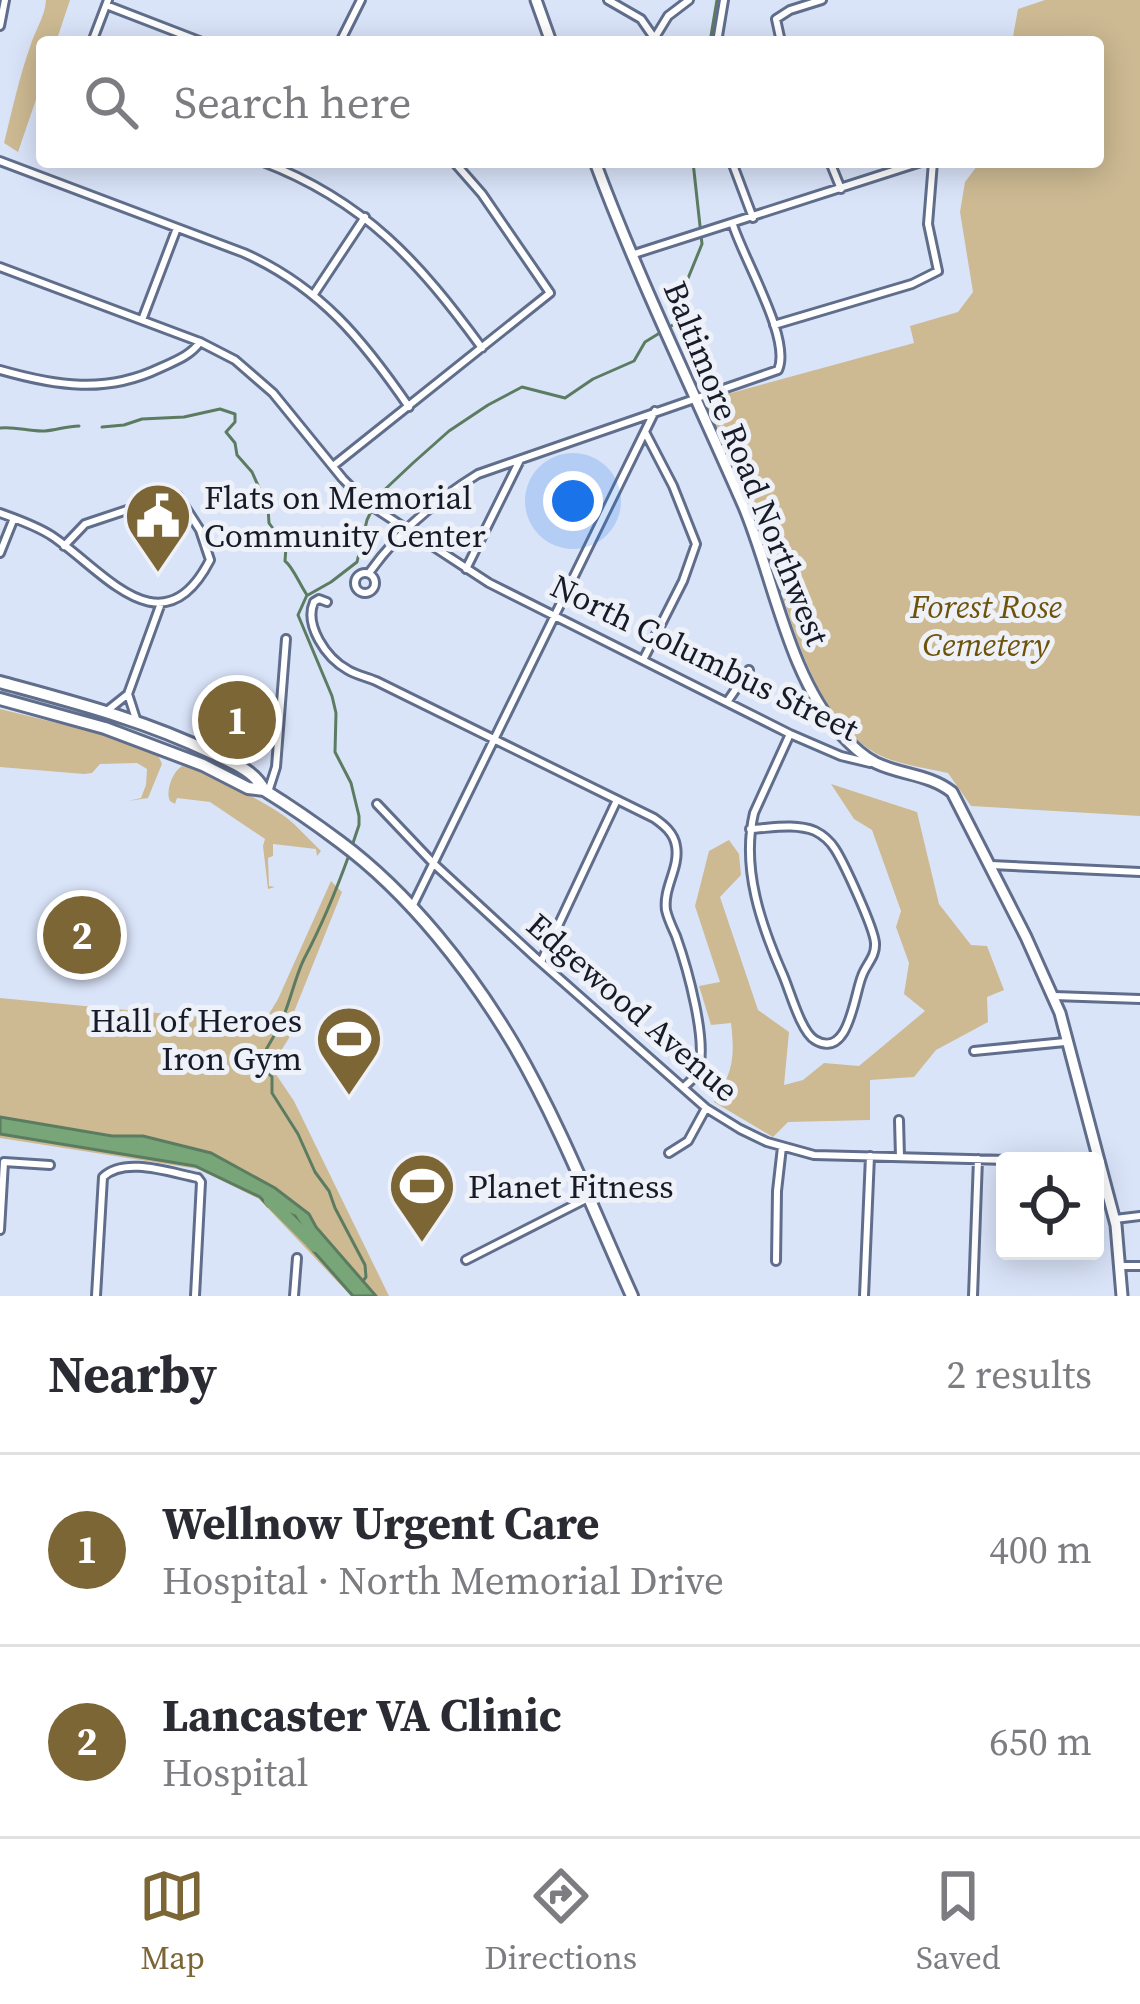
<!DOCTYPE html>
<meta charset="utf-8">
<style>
body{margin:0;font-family:"Source Serif 4",serif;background:#f7f7f7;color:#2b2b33}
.controls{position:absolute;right:36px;bottom:36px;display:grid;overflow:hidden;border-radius:12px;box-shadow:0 6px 30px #0003}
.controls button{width:108px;height:108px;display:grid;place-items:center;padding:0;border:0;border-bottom:3px solid #e1e1e2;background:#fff;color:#2b2b33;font:60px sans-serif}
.you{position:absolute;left:573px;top:501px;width:42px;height:42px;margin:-30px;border:9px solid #fff;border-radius:50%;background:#1a73e8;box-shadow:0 0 0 18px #1a73e833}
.badge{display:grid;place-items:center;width:78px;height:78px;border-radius:50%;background:#7c6636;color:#fff;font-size:39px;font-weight:700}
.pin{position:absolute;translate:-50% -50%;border:6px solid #fff;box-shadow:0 3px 12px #0006}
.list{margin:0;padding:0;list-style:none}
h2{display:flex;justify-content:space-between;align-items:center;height:156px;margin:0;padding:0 48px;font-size:51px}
h2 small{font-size:39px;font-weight:400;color:#7c7c81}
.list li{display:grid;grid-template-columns:78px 1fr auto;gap:36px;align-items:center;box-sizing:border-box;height:192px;padding:0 48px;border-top:3px solid #e1e1e2}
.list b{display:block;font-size:45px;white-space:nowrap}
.list p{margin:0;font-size:39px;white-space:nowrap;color:#7c7c81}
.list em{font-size:39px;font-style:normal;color:#7c7c81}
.icon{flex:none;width:66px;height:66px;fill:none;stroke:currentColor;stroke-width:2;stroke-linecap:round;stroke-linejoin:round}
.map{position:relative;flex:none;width:1140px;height:1296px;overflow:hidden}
.search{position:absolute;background:#fff;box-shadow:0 6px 30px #0003;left:36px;right:36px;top:36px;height:132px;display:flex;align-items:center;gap:30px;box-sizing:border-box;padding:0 42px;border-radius:12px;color:#7c7c81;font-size:45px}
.sheet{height:540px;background:#fff}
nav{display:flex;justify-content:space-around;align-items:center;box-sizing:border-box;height:168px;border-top:3px solid #e1e1e2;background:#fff;font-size:33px;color:#7c7c81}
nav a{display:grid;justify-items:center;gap:6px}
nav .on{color:#7c6636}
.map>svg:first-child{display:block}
</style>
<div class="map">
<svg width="1140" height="1296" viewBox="0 0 1140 1296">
<rect width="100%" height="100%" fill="#dae4f9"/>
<path fill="#cdba93" d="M46,0H70L56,42H42V82L18,152L4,143C12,111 19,78 30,47C35,30 45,17 46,0Z
M1045,0H1140V816L971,806L948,773C923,767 890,764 869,749C809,707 793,619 768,554C748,502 724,452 702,401L914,343L910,326L958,312L973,292L960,212L965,182L980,162H1098V42H1034L1033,39L1012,42L1018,9Z
M0,709L98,733L158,755L162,764L148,798L128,801L141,798L146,785L147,769L137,763L100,764L92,773L84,774L0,767Z
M182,766C206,772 278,807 294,824C303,833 312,842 321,851L317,856L316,849L273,844V856L268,858L269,886L275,887L268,889L263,846L265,839L210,802L177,798L175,804L170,801C165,791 173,771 182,766Z
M831,784L917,812L939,904L971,945L987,946L1004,990L987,997L988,1022L936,1050L914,1077L870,1080V1120L788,1122L773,1137L714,1102C733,1072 735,1058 731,1023L711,1025L699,986L720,982L695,906L709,851L729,840L739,854L741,875L720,897L758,1010L789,1032L784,1085L803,1080L824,1063L859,1066L925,1011L904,994L909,963L896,927L901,911L872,830L854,819Z
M331,881L342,892L290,1022L289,1038L271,1067L294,1101L389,1296H351L259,1199L198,1169L0,1138V998L221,1019L238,1029H260L278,999Z"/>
<path fill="#78a679" stroke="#5b7c60" stroke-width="3" d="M0,1117L112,1136H143L211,1153L275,1188L309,1214L316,1227L376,1296H353L308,1245L305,1232L295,1216L268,1206L260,1197L195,1166L0,1134Z"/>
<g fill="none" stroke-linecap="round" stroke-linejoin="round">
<path stroke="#5b7c60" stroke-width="3" d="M710,42L717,0
M102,427L124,425L142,419L184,417L220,409L235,414V422L226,432L235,443L237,455L252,472L268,508L269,523L286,547L285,561C293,567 300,585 307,595L298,615L332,696L336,713L335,752L351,783L359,816V825L352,846
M0,428C16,426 29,432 45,431C57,430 67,426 79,426
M308,595L331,582L357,562L367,520L379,495L413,463L449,431L488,405L522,387L565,398L593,379L634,361L645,342L676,323L680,298L702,244L693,162
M349,855C336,891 322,925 304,959C295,977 290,1003 281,1022C275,1037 264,1049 260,1064L272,1077V1093L298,1134L315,1172L329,1191L335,1208L365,1265L366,1277L363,1281"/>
<path stroke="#78a679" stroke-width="12" d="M270,1201L315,1246"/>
<g stroke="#606e8c" stroke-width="12">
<path id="street" d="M608,0L641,19L657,42
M106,5L202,42
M0,26L5,0
M654,39L668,16L689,0
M92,42L108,0
M340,42L361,0
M717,42L724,0
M781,42L776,19L790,10L822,0
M0,161L244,253C320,287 363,340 409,407
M263,162C365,201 419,262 482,348
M732,162L753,218
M830,162L841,189
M631,255L921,162
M0,267L200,342L235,360L273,393L343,479L367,503L489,583L790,734L841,756L870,763
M314,294L365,217
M142,320L177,228
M774,325L912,284L938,271L928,224L933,162
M0,370C56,386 106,394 160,368C175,361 190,356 200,342
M333,466L550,293L482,194L454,162
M0,513C17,519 37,526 52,536C103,570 162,653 210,560L200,530L178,496L172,495L85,524L64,546
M0,553L14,518
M466,569L520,460
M355 583a10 10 0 1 1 20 0a10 10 0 1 1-20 0Z
M369,573C398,532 436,500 478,474L778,370C792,340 744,260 733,225
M327,602L319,599L314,602C304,625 326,658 348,670C356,675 367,677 376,681L654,818C664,825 674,833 676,846C680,868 663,887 666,910C668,919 672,927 676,936C686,964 710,1046 697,1073C693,1080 689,1082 684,1087
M643,660L683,581L696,544L673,486L645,432
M128,694L136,719
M727,702L749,670
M108,710L128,694L161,603
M268,792L276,767L286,639
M377,804L434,864L535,957L706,1108L740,1129L767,1142L814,1155L1045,1161
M750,829C771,828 795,823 815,831C823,835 830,841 835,849C844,863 874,928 875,943C876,957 866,964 862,976C854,995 849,1060 815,1040C801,1032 790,991 783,975C761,925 741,868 754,813L790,734
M991,865L1140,872
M411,909L655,411
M541,962L617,800
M1054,996L1140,999
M974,1051L1065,1042
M899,1120L900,1157
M669,1153L688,1141L706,1108
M4,1162L50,1165
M1115,1219L1140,1216
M0,1230L4,1162
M466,1260L588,1198
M776,1261L777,1191L782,1147
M1122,1266H1140
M96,1296L103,1177C125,1156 171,1173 198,1178L201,1182L195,1296
M294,1296L297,1258
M864,1296L870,1156
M973,1296L978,1159"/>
</g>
<g stroke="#606e8c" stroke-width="15">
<path id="secondary" d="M536,0L551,42
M595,162C639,280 694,392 744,507C774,579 788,675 841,734C851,745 862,756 876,763C901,775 929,774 952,792L1026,937L1060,1013L1116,1225L1122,1296"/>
</g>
<g stroke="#606e8c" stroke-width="16">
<path id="primary" d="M0,682C73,702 144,720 212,753C231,762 254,770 264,790C290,806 316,824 340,842C410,894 470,971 514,1045C560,1124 594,1212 632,1296
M0,699L105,728L203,765L248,788L264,790"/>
</g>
<use href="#street" stroke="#fff" stroke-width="6"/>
<use href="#secondary" stroke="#fff" stroke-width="9"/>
<use href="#primary" stroke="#fff" stroke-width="10"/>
</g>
<defs>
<g id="civic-pin" transform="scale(3.45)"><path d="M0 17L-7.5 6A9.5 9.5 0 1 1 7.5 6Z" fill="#7c6636" stroke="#eef1f8"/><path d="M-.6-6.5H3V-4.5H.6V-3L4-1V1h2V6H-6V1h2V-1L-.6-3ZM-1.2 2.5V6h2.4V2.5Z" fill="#fff"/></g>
<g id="stadium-pin" transform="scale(3.45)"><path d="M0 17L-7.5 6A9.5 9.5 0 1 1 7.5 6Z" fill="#7c6636" stroke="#eef1f8"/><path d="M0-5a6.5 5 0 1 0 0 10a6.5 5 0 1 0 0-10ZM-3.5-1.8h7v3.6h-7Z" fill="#fff"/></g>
</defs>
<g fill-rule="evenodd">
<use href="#civic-pin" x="158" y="516"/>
<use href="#stadium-pin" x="349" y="1039"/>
<use href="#stadium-pin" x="422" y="1186"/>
</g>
<g text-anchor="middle" stroke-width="10" stroke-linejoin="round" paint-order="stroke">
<g font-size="33" fill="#161b27" stroke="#eef1f8">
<text transform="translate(747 463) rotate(68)" y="12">Baltimore Road Northwest</text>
<text transform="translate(705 657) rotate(26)" y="12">North Columbus Street</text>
<text transform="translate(633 1007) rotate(41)" y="12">Edgewood Avenue</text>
</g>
<g font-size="33" fill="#161b27" stroke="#eef1f8" text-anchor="start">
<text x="204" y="509">Flats on Memorial<tspan x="204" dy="38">Community Center</tspan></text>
<text x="302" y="1032" text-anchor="end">Hall of Heroes<tspan x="302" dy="38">Iron Gym</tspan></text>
<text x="468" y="1198">Planet Fitness</text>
</g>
<g font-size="33" font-style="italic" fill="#6e5209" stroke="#eef1f8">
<text x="986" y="618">Forest Rose<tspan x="986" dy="38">Cemetery</tspan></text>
</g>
</g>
</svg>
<div class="controls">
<button><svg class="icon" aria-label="locate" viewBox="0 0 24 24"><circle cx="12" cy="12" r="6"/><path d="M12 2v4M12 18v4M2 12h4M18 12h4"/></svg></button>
</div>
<div class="you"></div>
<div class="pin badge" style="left:237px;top:720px">1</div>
<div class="pin badge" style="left:82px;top:935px">2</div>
<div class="search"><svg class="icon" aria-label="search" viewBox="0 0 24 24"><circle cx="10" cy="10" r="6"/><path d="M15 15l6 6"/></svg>Search here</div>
</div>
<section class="sheet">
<h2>Nearby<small>2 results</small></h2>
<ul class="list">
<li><span class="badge">1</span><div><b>Wellnow Urgent Care</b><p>Hospital · North Memorial Drive</p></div><em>400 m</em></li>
<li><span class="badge">2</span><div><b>Lancaster VA Clinic</b><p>Hospital</p></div><em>650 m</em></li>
</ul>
</section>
<nav>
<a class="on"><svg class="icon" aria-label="map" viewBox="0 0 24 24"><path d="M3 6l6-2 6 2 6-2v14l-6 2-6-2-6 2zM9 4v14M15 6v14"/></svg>Map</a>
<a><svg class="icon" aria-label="directions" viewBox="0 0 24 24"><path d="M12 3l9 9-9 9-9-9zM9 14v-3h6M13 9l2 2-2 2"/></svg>Directions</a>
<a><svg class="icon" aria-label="saved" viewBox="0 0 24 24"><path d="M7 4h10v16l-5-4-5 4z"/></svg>Saved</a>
</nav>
